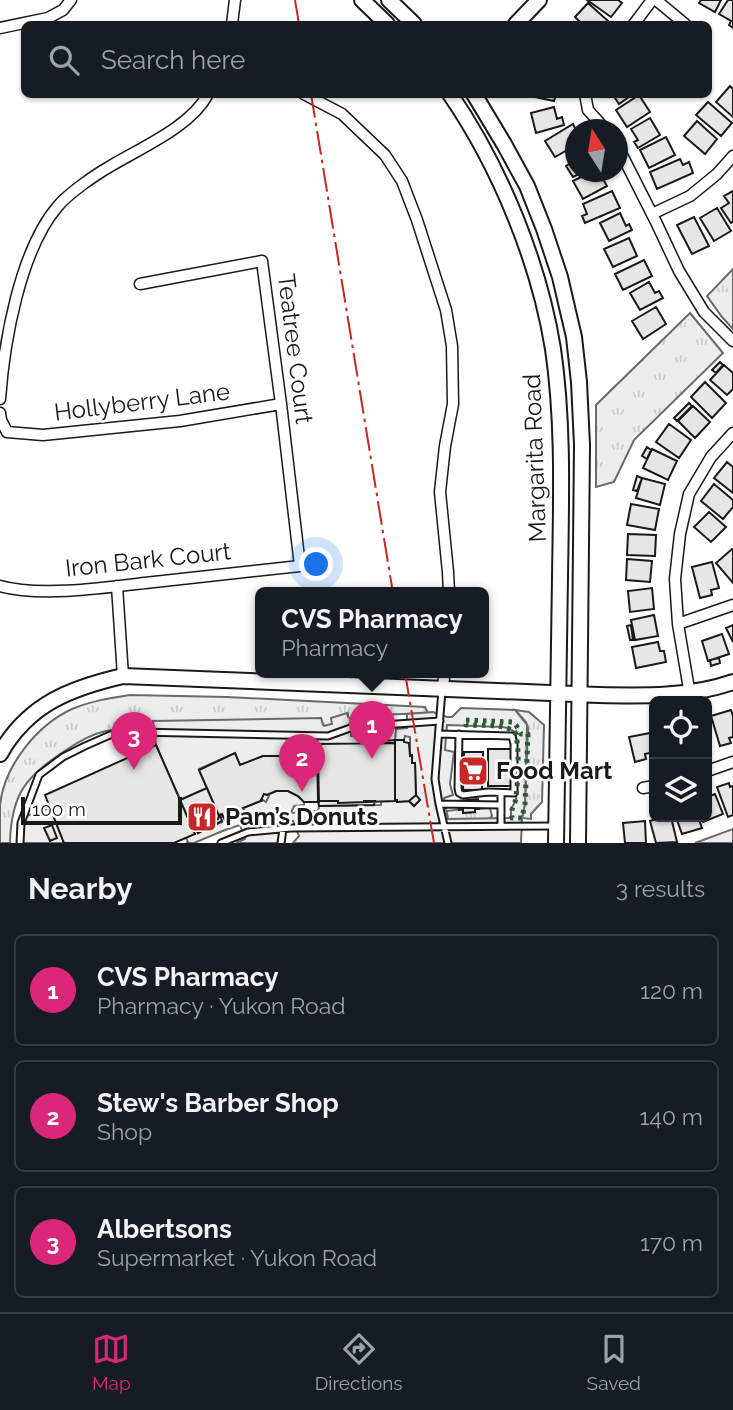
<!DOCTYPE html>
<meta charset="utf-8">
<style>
body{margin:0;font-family:Raleway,sans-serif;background:#242831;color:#f1f3f6}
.controls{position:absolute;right:21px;bottom:21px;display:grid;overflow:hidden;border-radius:10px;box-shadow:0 2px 5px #0004}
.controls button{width:63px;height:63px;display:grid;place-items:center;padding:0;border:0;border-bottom:2px solid #363941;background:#171b24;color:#f1f3f6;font:35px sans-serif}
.compass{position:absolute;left:565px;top:119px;width:63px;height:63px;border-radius:50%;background:#171b24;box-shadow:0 2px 5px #0004;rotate:348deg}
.scale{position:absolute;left:21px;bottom:18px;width:161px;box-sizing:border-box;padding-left:7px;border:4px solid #1a1a1a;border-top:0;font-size:19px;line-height:24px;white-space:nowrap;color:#1a1a1a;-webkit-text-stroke:5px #fff;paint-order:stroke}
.you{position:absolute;left:317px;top:565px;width:24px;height:24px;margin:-18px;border:5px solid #fff;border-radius:50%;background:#1a73e8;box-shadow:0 0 0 10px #1a73e833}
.badge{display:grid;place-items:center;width:46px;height:46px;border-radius:50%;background:#db2777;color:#fff;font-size:23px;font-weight:700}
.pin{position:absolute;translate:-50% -58px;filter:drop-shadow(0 2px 4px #0008)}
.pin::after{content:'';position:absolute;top:37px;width:24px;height:21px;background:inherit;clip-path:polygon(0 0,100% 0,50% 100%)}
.popup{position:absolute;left:255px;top:587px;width:234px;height:91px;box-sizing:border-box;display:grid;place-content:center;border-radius:10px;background:#171b24;filter:drop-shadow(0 2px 5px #0005);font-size:23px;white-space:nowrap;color:#9ea1a6}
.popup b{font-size:26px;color:#f1f3f6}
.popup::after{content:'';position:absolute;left:50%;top:100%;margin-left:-14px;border:14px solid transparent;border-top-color:#171b24}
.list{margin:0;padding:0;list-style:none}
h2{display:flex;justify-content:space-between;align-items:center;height:91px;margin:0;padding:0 28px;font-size:30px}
h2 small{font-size:23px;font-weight:400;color:#9ea1a6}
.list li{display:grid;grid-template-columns:46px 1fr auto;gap:21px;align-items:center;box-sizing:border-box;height:112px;margin:0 14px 14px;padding:0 14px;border:2px solid #363941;border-radius:10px}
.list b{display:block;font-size:26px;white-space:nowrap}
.list p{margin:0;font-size:23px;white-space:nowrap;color:#9ea1a6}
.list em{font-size:23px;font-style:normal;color:#9ea1a6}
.icon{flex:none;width:38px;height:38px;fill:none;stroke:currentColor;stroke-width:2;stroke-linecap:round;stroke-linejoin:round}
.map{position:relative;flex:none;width:733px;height:843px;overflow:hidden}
.search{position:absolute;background:#171b24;box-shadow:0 2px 5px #0004;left:21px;right:21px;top:21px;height:77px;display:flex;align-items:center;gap:18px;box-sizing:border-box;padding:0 24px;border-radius:10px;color:#9ea1a6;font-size:26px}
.sheet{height:469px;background:#171b24}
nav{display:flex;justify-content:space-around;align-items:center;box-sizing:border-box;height:98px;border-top:2px solid #363941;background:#171b24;font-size:19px;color:#9ea1a6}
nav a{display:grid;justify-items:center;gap:4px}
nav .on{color:#db2777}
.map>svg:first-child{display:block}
</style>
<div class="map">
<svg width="733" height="843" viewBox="0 0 733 843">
<defs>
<pattern id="grass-tufts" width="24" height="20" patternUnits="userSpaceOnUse" patternTransform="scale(1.75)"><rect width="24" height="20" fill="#ededed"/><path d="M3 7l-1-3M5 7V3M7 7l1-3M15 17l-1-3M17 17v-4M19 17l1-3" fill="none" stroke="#cbcbcb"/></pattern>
</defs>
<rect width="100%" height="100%" fill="#fff"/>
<path fill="url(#grass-tufts)" stroke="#6a6a6a" stroke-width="2" d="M733,269V329L722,317L707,296Z
M690,313L723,353L634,440L614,482L596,487V405Z
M130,695L227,697L425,707L428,713L377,715L351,719L348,717V714L332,724L324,726L323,725L321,719L153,722V727L150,728C136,729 120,728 106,731C92,734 78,742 66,750C26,776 11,794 10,843H0C0,831 0,817 0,805C4,766 37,725 72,709C91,701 110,698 130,695Z
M515,710L529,712L544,725L542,802L531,814V819L522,818L525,804L528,728L526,722Z
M490,808L492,816L489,819L450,820L447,818L446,811L463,809L464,813L475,812V809Z
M733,829V843H695Z"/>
<path fill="#ededed" stroke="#6a6a6a" stroke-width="2" fill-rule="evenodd" d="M461,708L515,710L527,725L525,804L522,818L521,843H293L299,836L293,821H271L274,829H283L281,843H236L245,839L240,825L225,830L194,843H186L188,842L186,838L193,830L196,828L198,833L222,822L220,815L222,814L225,820L244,811L243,808L263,800L266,802L269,796L267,795L276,791H288L298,796L304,802V805L294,806L291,813L318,811L319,806L381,805V801L395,800H397L398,802L409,801L414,806L420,800L416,795L415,763H412V756H410V737L405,736L404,740H395L396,729L407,728V714L433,712L447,717H452ZM447,725L502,727L508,728L515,732L517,742L516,800L511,809V818L448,819L444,798L453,795L450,784L454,752L445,750Z
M347,713L348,717L351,719V736L373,737V743L318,760L299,761V756H263L240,765L235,753L199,769L207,788L180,800L156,745L153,721L321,718L323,725L324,726L332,724L331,718Z
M50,808L64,843H20L23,817Z"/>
<path fill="#e6e6e6" stroke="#1a1a1a" stroke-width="2" d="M587,0H618L622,3L611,17Z
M701,0H721L715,12L699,3Z
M728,0H733V28L729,25L731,21L719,14Z
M588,3L608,21L605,24H582L575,17Z
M730,86L733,89V117L716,102Z
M521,94H556L554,101Z
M609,94H633L619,104L613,95L610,97Z
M639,95L650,112L627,127L616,110Z
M708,102L732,123L721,136L696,115Z
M554,107L557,119L562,117L564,125L536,133L531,113Z
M650,118L660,135L638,148L634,142L638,140L631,129Z
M697,121L717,139L705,154L684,136Z
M573,124L576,130V145L555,157L545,141Z
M666,137L675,155L649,168L640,150Z
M576,152V172H583L573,177L566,166L571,163L567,157Z
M680,159L683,165L689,162L693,173L657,189L650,172Z
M591,172H599L607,186L583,199L573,181Z
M612,191L620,208L585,223L582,216L587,214L583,204Z
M733,191V222L731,223L721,208L729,203L724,196Z
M717,208L731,231L714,241L700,218Z
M620,213L626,226L629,224L632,230L609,241L600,223Z
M694,217L709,246L692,254L677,225Z
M629,238L637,256L613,267L604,249Z
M644,260L652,276L623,290L615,274Z
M649,282L655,293L659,291L663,298L640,310L630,293Z
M656,307L666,324L643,339L632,321Z
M720,362L723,365L716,373L712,370Z
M724,365L733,373V389L727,395L710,380Z
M705,382L726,403L712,418L691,397Z
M689,403L692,406L677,421L674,418Z
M693,406L710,422L695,438L678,421Z
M669,424L691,440L679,458L656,442Z
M647,447L651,450L647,459L642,456Z
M652,449L677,461L668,480L643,468Z
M727,462L733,467V493L714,478Z
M637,476L642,478L637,491L633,490Z
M642,478L665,484L660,505L636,498Z
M714,484L733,500V507L723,519L701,501Z
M631,504L659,509L655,530L627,525Z
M709,512L726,527L711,542L694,527Z
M628,534L656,535L655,556L627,555Z
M732,549L733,550V583L716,563Z
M627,559L652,561L650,582L626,580Z
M712,562L719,588L711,590L712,595L700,598L692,567Z
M652,588L654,609L630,612L628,591Z
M654,615L658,636L635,640L631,620Z
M631,625L633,640H630L627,626Z
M733,625V642L726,628Z
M722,634L729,654L708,661L702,641Z
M658,642L660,651H664L666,662L636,668L632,647Z
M719,658L720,663L711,666L710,660Z
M731,710L733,716V737L729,738L731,743L720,746L711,716Z
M650,733L654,752L645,754L646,759L635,762L629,737Z
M373,737H383V741L395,740V743H373Z
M395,740H404V742L409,743L410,756L412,755V763H415L416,795L409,801L397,802V800H395Z
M395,743V801L338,803V801H318L317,744Z
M156,745L195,834L174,843H64L45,795Z
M488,749H511V786H488Z
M464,752H483L482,790H463Z
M235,753L240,765L263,756H299V761L318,760L319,802H304L298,796L288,791H276L267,795L264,794L261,800H263L243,808L245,811L225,820L222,814L219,816L199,770Z
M729,783L730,787L733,786V815L728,817L717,787Z
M207,788L219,816L218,819L193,830L180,800Z
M715,794L723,814L703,822L701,817H707V797Z
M416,795L420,800L414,806L409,801Z
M478,799L479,809H475V812L463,813V809L459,810L458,801Z
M318,801H338V803H364V801H375L374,805L319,806Z
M220,815L222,821L198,833L196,828L218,819Z
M659,817H671L677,842L656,843L650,821L659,818Z
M676,817H698L702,828L682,834Z
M645,821L646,843H625L623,823Z
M52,825L57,838L50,841L44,828Z"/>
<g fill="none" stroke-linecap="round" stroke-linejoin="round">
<g stroke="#1a1a1a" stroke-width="9">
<path id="lane" d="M442,690L435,779L439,804L448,843
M439,734L512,736L514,744V793L488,792L463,795L459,793L458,788L459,734
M501,793V826
M439,804L501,805
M20,843L21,823L39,775L63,757L85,746L110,735L136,732L328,736L353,727L440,721
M221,843L248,832L291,828L556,826
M281,843L283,829"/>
</g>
<g stroke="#1a1a1a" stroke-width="13">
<path id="street" d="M656,0L685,24
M232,24L235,0
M634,24L652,0
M0,28L48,18L63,10L71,0
M304,94L342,114L385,155L402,181L417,220L446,310L452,346L453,404L445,446L440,492L448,572L449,593
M585,94L588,110L606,130
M618,147L656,222L679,271L704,312L733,341
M652,214L690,196L717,174L733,156
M0,399C4,342 20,250 58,206C69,193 95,175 109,167C140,148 191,127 208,94
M0,413L1,420L7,432L43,435L180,421L281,404
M0,586C39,597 104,588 145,583C196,577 248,572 300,566L281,404L262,261L140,284
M117,586L123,676
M678,624L733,605
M442,690L445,673
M691,701L678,624L675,579L680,534L689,494L711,457L733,433
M707,771L733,762
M643,788L654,786"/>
</g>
<g stroke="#1a1a1a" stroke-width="18">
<path id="secondary" d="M362,0L387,24
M389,0L414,24
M516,24L539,0
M450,94C500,167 539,262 553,349C564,424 561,502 560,577C559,666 557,754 556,843
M474,94L504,144L527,186L544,229L560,277L574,337L579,382L582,445L578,843
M0,754C28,704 71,688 123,676L599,695C644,696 690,697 733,682"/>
</g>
<use href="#lane" stroke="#fff" stroke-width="5"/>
<use href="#street" stroke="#fff" stroke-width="10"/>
<use href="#secondary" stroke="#fff" stroke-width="14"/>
<path stroke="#2b5a34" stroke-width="5" stroke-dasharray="3.5 5" stroke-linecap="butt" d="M466,720L512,722L516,725L521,734H528L525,804L522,818H512C510,807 515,807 516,797C518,780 520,747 515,732C502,723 481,726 466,725Z"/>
<path stroke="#c62828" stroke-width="2" stroke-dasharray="24 5 3.5 5" stroke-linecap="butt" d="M295,0L299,24
M311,94L393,593
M405,673L434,843"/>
</g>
<defs>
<g id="supermarket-square" transform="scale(1.575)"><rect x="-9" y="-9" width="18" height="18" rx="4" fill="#c62828" stroke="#fff"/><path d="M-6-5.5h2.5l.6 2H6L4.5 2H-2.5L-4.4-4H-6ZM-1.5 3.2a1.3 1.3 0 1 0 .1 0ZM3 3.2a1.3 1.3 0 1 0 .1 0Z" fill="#fff"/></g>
<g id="restaurant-square" transform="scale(1.575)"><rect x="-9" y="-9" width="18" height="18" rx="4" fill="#c62828" stroke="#fff"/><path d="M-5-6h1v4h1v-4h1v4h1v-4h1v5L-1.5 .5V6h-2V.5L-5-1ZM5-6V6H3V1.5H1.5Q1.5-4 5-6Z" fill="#fff"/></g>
</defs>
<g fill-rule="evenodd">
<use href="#supermarket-square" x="473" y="771"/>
<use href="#restaurant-square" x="202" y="817"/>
</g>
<g text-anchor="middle" stroke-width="5" stroke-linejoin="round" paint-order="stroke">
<g font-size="24" fill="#1a1a1a" stroke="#fff">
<text transform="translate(295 349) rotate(83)" y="8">Teatree Court</text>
<text transform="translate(142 402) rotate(-7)" y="8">Hollyberry Lane</text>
<text transform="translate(535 458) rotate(-92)" y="8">Margarita Road</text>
<text transform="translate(148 560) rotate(-6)" y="8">Iron Bark Court</text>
</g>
<g font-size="24" font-weight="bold" fill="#1a1a1a" stroke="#fff" text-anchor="start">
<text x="496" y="779">Food Mart</text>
<text x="225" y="825">Pam’s Donuts</text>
</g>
</g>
</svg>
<div class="controls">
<button><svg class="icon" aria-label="locate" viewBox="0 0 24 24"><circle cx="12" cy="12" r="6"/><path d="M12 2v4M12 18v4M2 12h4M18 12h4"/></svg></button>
<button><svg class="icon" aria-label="layers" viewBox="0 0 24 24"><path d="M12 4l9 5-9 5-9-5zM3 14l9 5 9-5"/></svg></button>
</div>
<svg class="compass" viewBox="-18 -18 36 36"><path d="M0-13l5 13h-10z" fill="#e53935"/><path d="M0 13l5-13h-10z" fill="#9ea1a6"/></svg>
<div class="scale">100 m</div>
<div class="you"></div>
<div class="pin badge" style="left:372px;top:759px">1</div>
<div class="popup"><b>CVS Pharmacy</b>Pharmacy</div>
<div class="pin badge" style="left:302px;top:792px">2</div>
<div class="pin badge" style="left:134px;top:770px">3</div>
<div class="search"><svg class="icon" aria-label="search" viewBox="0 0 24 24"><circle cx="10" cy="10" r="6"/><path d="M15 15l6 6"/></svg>Search here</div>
</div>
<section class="sheet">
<h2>Nearby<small>3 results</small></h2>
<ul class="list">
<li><span class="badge">1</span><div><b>CVS Pharmacy</b><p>Pharmacy · Yukon Road</p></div><em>120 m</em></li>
<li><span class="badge">2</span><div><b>Stew's Barber Shop</b><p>Shop</p></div><em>140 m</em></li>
<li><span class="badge">3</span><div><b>Albertsons</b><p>Supermarket · Yukon Road</p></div><em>170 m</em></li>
</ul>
</section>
<nav>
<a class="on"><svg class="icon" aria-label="map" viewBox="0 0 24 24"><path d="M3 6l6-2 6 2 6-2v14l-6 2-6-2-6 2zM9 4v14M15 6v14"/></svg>Map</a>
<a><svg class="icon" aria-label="directions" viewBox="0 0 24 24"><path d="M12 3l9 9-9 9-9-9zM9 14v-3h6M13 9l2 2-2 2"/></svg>Directions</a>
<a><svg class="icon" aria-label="saved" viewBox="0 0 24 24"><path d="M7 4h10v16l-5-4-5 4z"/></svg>Saved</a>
</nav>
